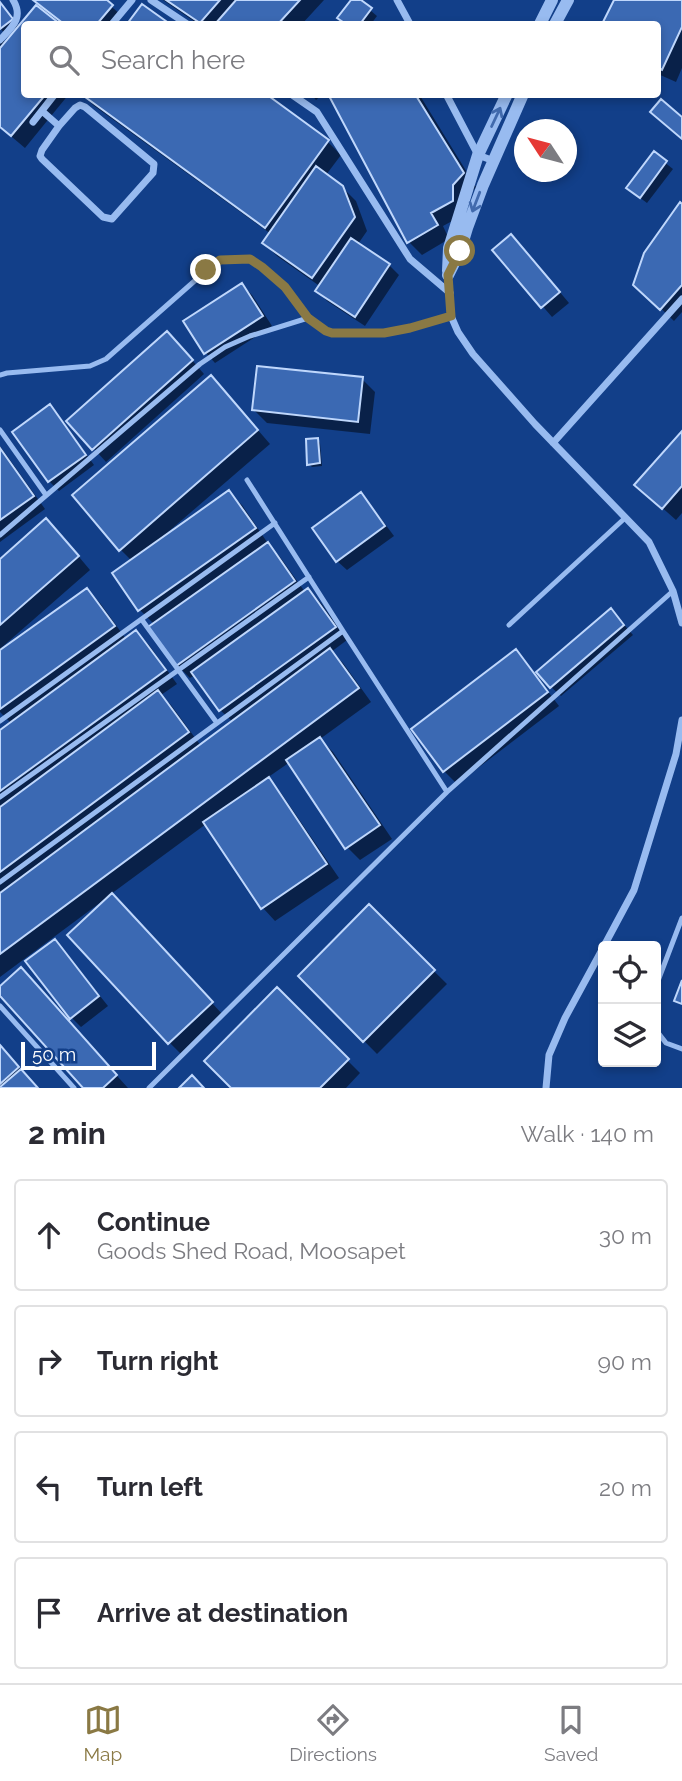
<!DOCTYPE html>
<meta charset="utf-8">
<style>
body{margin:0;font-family:Raleway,sans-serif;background:#f2f2f3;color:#2b2b33}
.controls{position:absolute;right:21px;bottom:21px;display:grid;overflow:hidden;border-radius:7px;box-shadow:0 4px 10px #0003}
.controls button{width:63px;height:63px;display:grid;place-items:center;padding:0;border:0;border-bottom:2px solid #e1e1e2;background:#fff;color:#2b2b33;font:35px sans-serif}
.compass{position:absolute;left:514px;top:119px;width:63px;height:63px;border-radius:50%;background:#fff;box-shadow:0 4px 10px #0003;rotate:306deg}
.scale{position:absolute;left:21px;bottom:18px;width:135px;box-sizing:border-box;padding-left:7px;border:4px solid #fff;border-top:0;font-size:19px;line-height:24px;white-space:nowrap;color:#fff;-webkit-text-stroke:5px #123f89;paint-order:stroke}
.stop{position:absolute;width:21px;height:21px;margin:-16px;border:5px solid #8a7944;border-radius:50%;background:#fff}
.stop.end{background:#8a7944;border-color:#fff;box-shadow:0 2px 7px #0008}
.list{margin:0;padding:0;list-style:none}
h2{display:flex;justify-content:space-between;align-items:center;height:91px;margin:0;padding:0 28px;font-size:30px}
h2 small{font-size:23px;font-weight:400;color:#7c7c81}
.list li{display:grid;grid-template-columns:46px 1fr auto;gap:21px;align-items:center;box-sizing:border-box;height:112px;margin:0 14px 14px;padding:0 14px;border:2px solid #e1e1e2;border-radius:7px}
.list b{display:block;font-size:26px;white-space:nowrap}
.list p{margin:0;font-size:23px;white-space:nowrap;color:#7c7c81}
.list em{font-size:23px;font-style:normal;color:#7c7c81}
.icon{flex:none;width:38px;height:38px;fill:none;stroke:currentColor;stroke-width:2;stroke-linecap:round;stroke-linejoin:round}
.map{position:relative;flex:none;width:682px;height:1088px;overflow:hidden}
.search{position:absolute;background:#fff;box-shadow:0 4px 10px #0003;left:21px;right:21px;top:21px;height:77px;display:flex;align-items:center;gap:18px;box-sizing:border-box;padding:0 24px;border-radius:7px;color:#7c7c81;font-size:26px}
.sheet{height:595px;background:#fff}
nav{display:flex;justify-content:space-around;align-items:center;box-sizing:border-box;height:98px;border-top:2px solid #e1e1e2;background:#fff;font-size:19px;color:#7c7c81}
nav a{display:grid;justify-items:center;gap:4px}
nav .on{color:#8a7944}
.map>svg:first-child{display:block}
</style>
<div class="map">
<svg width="682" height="1088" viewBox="0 0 682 1088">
<rect width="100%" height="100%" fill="#123f89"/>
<path fill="#0007" d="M33,0H104L122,16L115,24H64Z
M163,0H324L302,24H198Z
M353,0H358L377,16L371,24H346L340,18Z
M615,0H682V68L676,82L658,74V24H604Z
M0,3L18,26L6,35L0,28Z
M36,7L57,24H24V94H69L25,148L0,127V50L3,46L2,45L0,46V36L6,43Z
M83,94H263L328,142L341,155L326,175L342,187L356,201L367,231L358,244L389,265L399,275L365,326L327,301L318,291L321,287L277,256L264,243L271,234L93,105Z
M311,94H323L316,100Z
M330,94H419L476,187L466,199L465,214L443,226L449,239L422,255L409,242Z
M654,154L673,169L647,203L635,194Z
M682,206V312L674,321L649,297Z
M521,246L569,303L552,317L494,250Z
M242,285L252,295L272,326L215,363L206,353L185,321Z
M180,346L204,374L106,462L69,421Z
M362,379L375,392L370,434L267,423L254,410Z
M224,391L270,444L168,532L170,534L229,493L242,505L267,542L266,543L280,557L305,592L308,590L321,603L347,640L331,652L343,663L371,702L320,739L333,752L392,839L360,860L347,847L290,762L267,778L281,793L339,878L275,921L263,908L206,824L111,894L224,1016L182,1055L169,1042L101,902L0,977V732L11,723L0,712V561L59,533L90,570L1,648L3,650L87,590L100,603L126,639L136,632L149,645L177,684L161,695L171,705L201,746L233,722L220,710L195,675L190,678L177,665L154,624L139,609L132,561L120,549Z
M50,406L59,416L94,465L59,491L49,481Z
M682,433V513L676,520L650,497Z
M318,440L320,443L322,466L312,467L309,464Z
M0,446L45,509L0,542Z
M361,495L370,504L394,536L347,570L337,561Z
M620,620L633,635L561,696L551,687Z
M515,652L528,665L559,706L457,784L444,771Z
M369,907L447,984L377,1054L300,976Z
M54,941L64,951L108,1006L81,1027L72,1018Z
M33,983L128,1088H85L0,993V989Z
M277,990L360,1073L346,1088H234Z
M0,1045L31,1081L37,1088H0Z"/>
<path fill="#3b69b3" stroke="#bfd7fc" stroke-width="2" d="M33,0H107L113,5L97,24H64Z
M166,0H220L200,23Z
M236,0H300L278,24H215Z
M351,0H361L372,8L360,24H346L337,18Z
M614,0H682V27L662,70L658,68V24H602Z
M0,2L13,19L0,29Z
M142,4L170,24H127Z
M36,5L60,24H24V94H46L11,136L0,127V48Z
M81,94H266L329,140L265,228Z
M328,94H415L464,173L453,185V201L431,213L438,225L407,243Z
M661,99L682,117V139L650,112Z
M654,151L667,161L640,198L626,188Z
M316,166L343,186L355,217L312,278L262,243Z
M680,202L682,204V285L660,310L633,285L644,253Z
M511,234L560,292L541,308L492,250Z
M351,238L390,264L355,317L315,291Z
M242,283L263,316L204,354L183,321Z
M167,331L193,360L92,450L66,421Z
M257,366L363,377L358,422L252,410Z
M211,375L258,430L119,551L72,495Z
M50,404L86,455L48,482L12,432Z
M682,431V486L662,509L634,485Z
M318,438L320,463L307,465L306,439Z
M0,448L34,496L0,520Z
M229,490L256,528L138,611L112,573Z
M361,492L385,526L336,562L312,528Z
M46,518L79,556L0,625V559Z
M268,542L295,581L176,666L148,627Z
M87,588L115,626L0,709V650Z
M308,588L336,627L219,711L191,672Z
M611,608L624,625L550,688L536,672Z
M136,630L166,670L0,791V730Z
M330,648L359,688L0,954V893Z
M516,649L548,692L443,772L411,729Z
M158,690L189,732L0,872V807Z
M320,737L380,825L345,849L286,760Z
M269,777L327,864L261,909L203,822Z
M112,893L213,1002L168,1044L67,935Z
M369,904L435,970L363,1042L298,976Z
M55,939L99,996L70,1019L25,961Z
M21,967L117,1075L103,1088H83L0,996V986Z
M682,980V1004L674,1001Z
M277,987L349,1059L320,1088H231L204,1061Z
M0,1045L19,1067L0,1084Z
M21,1069L38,1088H0V1087Z
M192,1075L204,1088H179Z"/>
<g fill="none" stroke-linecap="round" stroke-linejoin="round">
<path stroke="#98bbf0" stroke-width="5" d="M0,375L7,373L90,366L106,359L207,270C210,267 215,262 220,260C224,259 232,260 236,259C282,257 293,321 332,333H384L409,328L451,316
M0,430L46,495
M0,535L200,364L225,347L250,336L308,318
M142,620L217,723
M509,625L625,518
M343,631L447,792
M0,721L275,523
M0,797L309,577
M0,882L343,631L247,480
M656,986L682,918
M0,1006L74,1088
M656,1030L666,1043L682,1049
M149,1088L447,792L673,591"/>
<path stroke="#98bbf0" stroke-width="7" d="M151,0L187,24
M397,0L410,24
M112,24L132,0
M0,40C12,27 24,18 13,0
M291,94L317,112L410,259L450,293
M446,94L478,155L494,161
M42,111L59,126L75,108L80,105L85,107L154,164L153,173L112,219L103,217L42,159L40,156L42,150L59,126
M33,122L55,94
M448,275L451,316L458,332L473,354L535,424L649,542L673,591L682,623
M553,443L682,299
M604,946L634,890L676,754L682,720
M546,1088L549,1055L565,1018L603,948"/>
<path stroke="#98bbf0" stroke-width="12" d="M540,24L552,0
M555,24L568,0
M448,271L449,248L478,155L507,94
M448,275L460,251L467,228L483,185L523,94"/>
</g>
<defs><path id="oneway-shaft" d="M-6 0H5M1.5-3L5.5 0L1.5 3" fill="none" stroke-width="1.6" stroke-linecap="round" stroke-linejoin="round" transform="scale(1.75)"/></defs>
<g stroke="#416aad">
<use href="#oneway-shaft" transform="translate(496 117) rotate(-65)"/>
<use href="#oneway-shaft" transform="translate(476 202) rotate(111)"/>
</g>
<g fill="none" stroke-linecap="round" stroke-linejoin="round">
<path stroke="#8a7944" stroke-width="9" d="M206,270L220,260L250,259L262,267L285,287L308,318L326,331L332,333H384L410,328L451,316L448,275L460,251"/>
</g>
</svg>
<div class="controls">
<button><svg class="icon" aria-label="locate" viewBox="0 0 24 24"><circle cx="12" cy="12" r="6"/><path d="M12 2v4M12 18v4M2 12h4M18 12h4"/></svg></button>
<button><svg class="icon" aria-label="layers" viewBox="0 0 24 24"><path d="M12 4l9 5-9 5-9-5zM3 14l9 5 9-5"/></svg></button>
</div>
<svg class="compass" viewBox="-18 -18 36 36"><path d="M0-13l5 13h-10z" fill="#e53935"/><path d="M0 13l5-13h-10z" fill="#7c7c81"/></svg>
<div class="scale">50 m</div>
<div class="stop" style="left:460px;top:251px"></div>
<div class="stop end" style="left:206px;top:270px"></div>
<div class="search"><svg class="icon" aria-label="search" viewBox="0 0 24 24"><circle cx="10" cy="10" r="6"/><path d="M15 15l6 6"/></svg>Search here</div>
</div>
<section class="sheet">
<h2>2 min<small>Walk · 140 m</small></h2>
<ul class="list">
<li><svg class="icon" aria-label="ahead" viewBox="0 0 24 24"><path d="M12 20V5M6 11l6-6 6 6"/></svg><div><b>Continue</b><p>Goods Shed Road, Moosapet</p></div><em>30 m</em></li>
<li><svg class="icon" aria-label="right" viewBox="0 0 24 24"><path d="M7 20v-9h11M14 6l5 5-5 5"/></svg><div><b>Turn right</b></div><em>90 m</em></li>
<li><svg class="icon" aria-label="left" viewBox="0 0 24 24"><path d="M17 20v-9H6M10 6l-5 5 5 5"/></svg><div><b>Turn left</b></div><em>20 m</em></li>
<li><svg class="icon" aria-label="arrive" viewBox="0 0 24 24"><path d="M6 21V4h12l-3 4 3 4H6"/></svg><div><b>Arrive at destination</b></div></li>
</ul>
</section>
<nav>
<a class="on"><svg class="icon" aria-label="map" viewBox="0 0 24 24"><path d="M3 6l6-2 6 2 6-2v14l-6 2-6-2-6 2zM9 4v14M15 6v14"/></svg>Map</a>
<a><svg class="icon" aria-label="directions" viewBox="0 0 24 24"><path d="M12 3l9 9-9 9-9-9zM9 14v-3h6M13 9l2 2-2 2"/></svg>Directions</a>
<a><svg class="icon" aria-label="saved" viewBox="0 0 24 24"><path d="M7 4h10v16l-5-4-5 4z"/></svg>Saved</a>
</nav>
